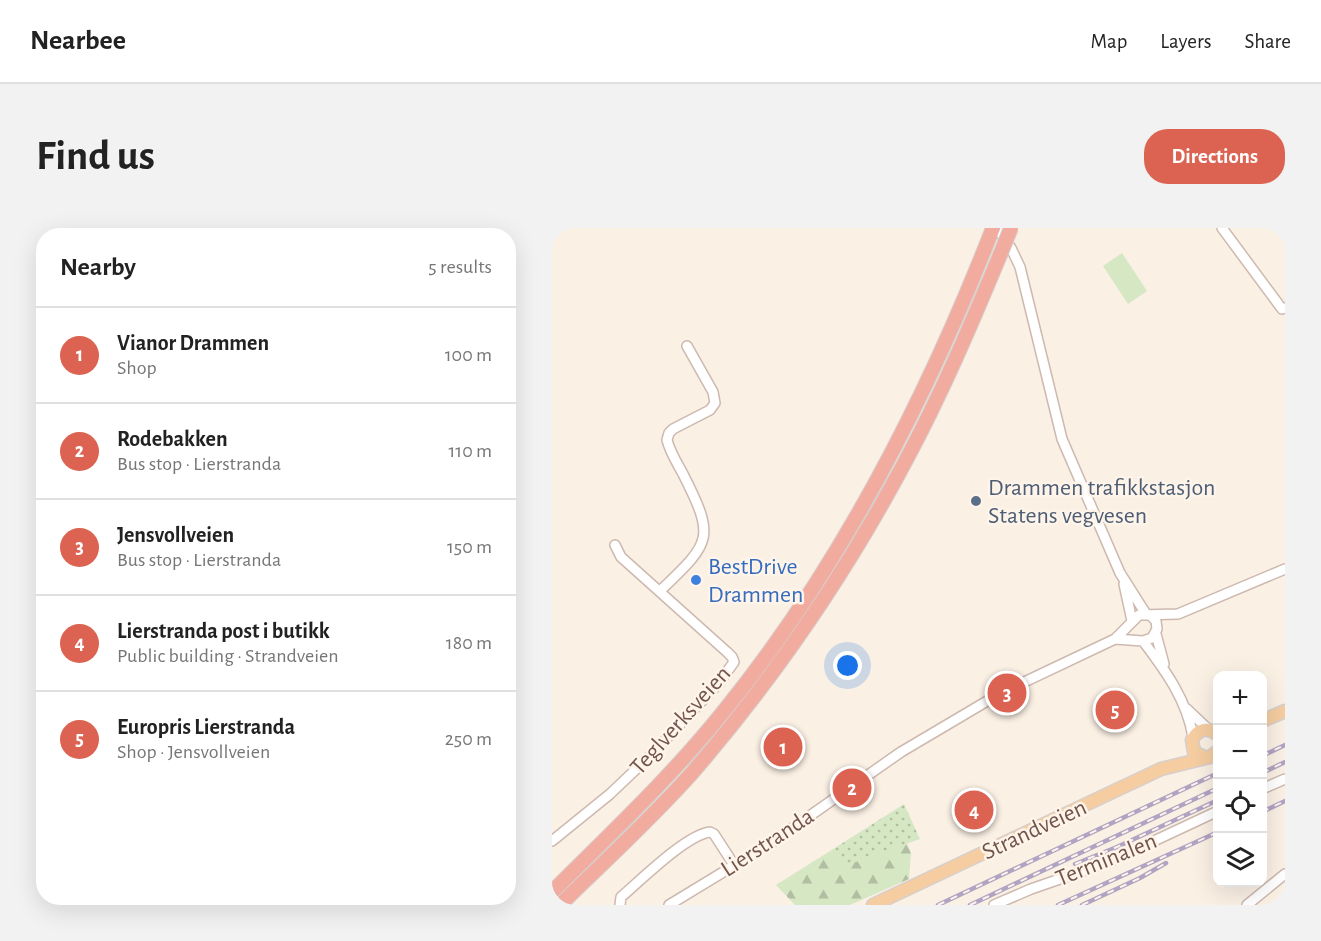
<!DOCTYPE html>
<meta charset="utf-8">
<style>
body{margin:0;font-family:"Alegreya Sans",sans-serif;background:#f2f2f2;color:#222}
.controls{position:absolute;right:18px;bottom:18px;display:grid;overflow:hidden;border-radius:12px;box-shadow:0 6px 24px #0002}
.controls button{width:54px;height:54px;display:grid;place-items:center;padding:0;border:0;border-bottom:2px solid #e0e0e0;background:#fff;color:#222;font:30px sans-serif}
.you{position:absolute;left:296px;top:438px;width:21px;height:21px;margin:-15px;border:4px solid #fff;border-radius:50%;background:#1a73e8;box-shadow:0 0 0 9px #1a73e833}
.badge{display:grid;place-items:center;width:39px;height:39px;border-radius:50%;background:#dc6252;color:#fff;font-size:20px;font-weight:700}
.pin{position:absolute;translate:-50% -50%;border:3px solid #fff;box-shadow:0 2px 6px #0006}
.list{margin:0;padding:0;list-style:none}
h2{display:flex;justify-content:space-between;align-items:center;height:78px;margin:0;padding:0 24px;font-size:26px}
h2 small{font-size:20px;font-weight:400;color:#767676}
.list li{display:grid;grid-template-columns:39px 1fr auto;gap:18px;align-items:center;box-sizing:border-box;height:96px;padding:0 24px;border-top:2px solid #e0e0e0}
.list b{display:block;font-size:22px;white-space:nowrap}
.list p{margin:0;font-size:20px;white-space:nowrap;color:#767676}
.list em{font-size:20px;font-style:normal;color:#767676}
.icon{flex:none;width:33px;height:33px;fill:none;stroke:currentColor;stroke-width:2;stroke-linecap:round;stroke-linejoin:round}
.map{position:relative;flex:none;width:733px;height:677px;overflow:hidden;border-radius:24px}
header{display:flex;align-items:center;gap:36px;box-sizing:border-box;height:84px;padding:0 30px;background:#fff;border-bottom:2px solid #e0e0e0}
header strong{font-size:28px}
nav{display:flex;gap:33px;margin-inline-start:auto;font-size:21px}
.intro{display:flex;align-items:center;justify-content:space-between;box-sizing:border-box;height:144px;padding:0 36px}
h1{margin:0;font-size:42px}
.button{padding:15px 27px;border-radius:24px;background:#dc6252;color:#fff;font-size:21px;font-weight:700}
main{display:flex;gap:36px;padding:0 36px}
aside{flex:1;background:#fff;border-radius:24px;box-shadow:0 6px 24px #0002}
.map>svg:first-child{display:block}
</style>
<header>
<strong>Nearbee</strong>
<nav><a>Map</a><a>Layers</a><a>Share</a></nav>
</header>
<div class="intro"><h1>Find us</h1><a class="button">Directions</a></div>
<main>
<aside>
<h2>Nearby<small>5 results</small></h2>
<ul class="list">
<li><span class="badge">1</span><div><b>Vianor Drammen</b><p>Shop</p></div><em>100 m</em></li>
<li><span class="badge">2</span><div><b>Rodebakken</b><p>Bus stop · Lierstranda</p></div><em>110 m</em></li>
<li><span class="badge">3</span><div><b>Jensvollveien</b><p>Bus stop · Lierstranda</p></div><em>150 m</em></li>
<li><span class="badge">4</span><div><b>Lierstranda post i butikk</b><p>Public building · Strandveien</p></div><em>180 m</em></li>
<li><span class="badge">5</span><div><b>Europris Lierstranda</b><p>Shop · Jensvollveien</p></div><em>250 m</em></li>
</ul>
</aside>
<div class="map">
<svg width="733" height="677" viewBox="0 0 733 677">
<defs>
<pattern id="forest-firs" width="22" height="20" patternUnits="userSpaceOnUse" patternTransform="scale(1.5)"><rect width="22" height="20" fill="#d6e7c4"/><path d="M5 1l3.5 6h-7zM16 11l3.5 6h-7z" fill="#b2bea1"/></pattern>
<pattern id="park-dots" width="8" height="8" patternUnits="userSpaceOnUse" patternTransform="scale(1.5)"><rect width="8" height="8" fill="#d6e7c4"/><path d="M2 2h.1M6 6h.1" fill="none" stroke="#b2bea1" stroke-width="1.8" stroke-linecap="round"/></pattern>
</defs>
<rect width="100%" height="100%" fill="#fbf0e4"/>
<path fill="#d6e7c4" d="M570,25L595,63L576,76L551,38Z"/>
<path fill="url(#forest-firs)" d="M355,615L359,625L357,651L298,677H243L224,657L278,623L293,635L303,634Z"/>
<path fill="url(#park-dots)" d="M352,576L368,611L303,634L293,636L278,623Z"/>
<g fill="none" stroke-linecap="round" stroke-linejoin="round">
<g stroke="#cdb9af" stroke-width="12">
<path id="minor" d="M445,0L459,20L468,39L510,211L568,345L594,386
M670,0L730,81L733,80
M572,356L580,393
M108,363C159,314 164,311 131,246C125,235 118,224 115,212L117,205L121,201L158,182L163,175L161,164L135,118
M604,406L612,436
M564,410L587,387L626,386L733,341
M591,413C613,442 635,472 641,509
M635,481L657,502
M710,561L733,551
M0,613L58,566L99,527L166,456L182,434L180,429L175,424L69,329L63,317
M68,677L69,669C89,652 134,607 158,604L162,606L182,637
M117,677L219,615L349,524L447,466L563,411L591,413L600,410L605,401L604,393L599,388
M442,677L479,661L557,634L666,583
M695,677L733,646"/>
</g>
<g stroke="#d7cfcd" stroke-width="15">
<path id="major" d="M710,493L733,483
M654,530L642,524L640,512C646,501 656,498 666,507
M321,677L609,541L658,529L666,523"/>
</g>
<g stroke="#d7cfcd" stroke-width="16">
<path id="highway" d="M0,664C59,605 120,548 172,483C289,339 374,172 441,0
M8,677C53,633 99,591 140,545C222,450 294,345 353,234C389,167 419,97 448,27"/>
</g>
<use href="#minor" stroke="#fff" stroke-width="9"/>
<use href="#major" stroke="#f5cda1" stroke-width="12"/>
<use href="#highway" stroke="#f1ac9f" stroke-width="14"/>
<g stroke="#b1a4c3" stroke-width="4.5">
<path id="rail" d="M710,528L733,517
M710,545L733,534
M710,584L733,573
M523,636L565,619L666,572
M386,677L666,545
M418,677L666,560
M506,677L666,604
M530,677L588,650L614,635"/>
</g>
<use href="#rail" stroke="#fef4ea" stroke-width="2" stroke-dasharray="7" stroke-linecap="butt"/>
<g stroke="#d7cfcd" stroke-width="16" stroke-linecap="butt">
<path id="highway-bridge" d="M448,27L459,0"/>
</g>
<use href="#highway-bridge" stroke="#f1ac9f" stroke-width="14"/>
</g>
<circle fill="#5c6f8a" stroke="#fef4ea" stroke-width="2" cx="424" cy="273" r="6"/>
<circle fill="#3f7fe0" stroke="#fef4ea" stroke-width="2" cx="144" cy="352" r="6"/>
<g text-anchor="middle" stroke-width="5" stroke-linejoin="round" paint-order="stroke">
<g font-size="24" fill="#4e5e75" stroke="#fef4ea" text-anchor="start">
<text x="436" y="267">Drammen trafikkstasjon<tspan x="436" dy="28">Statens vegvesen</tspan></text>
</g>
<g font-size="24" fill="#366cbe" stroke="#fef4ea" text-anchor="start">
<text x="156" y="346">BestDrive<tspan x="156" dy="28">Drammen</tspan></text>
</g>
<g font-size="24" fill="#71554c" stroke="#fef4ea">
<text transform="translate(128 492) rotate(-48)" y="8">Teglverksveien</text>
<text transform="translate(482 601) rotate(-25)" y="8">Strandveien</text>
<text transform="translate(215 614) rotate(-33)" y="8">Lierstranda</text>
<text transform="translate(554 631) rotate(-22)" y="8">Terminalen</text>
</g>
</g>
</svg>
<div class="controls">
<button>+</button>
<button>−</button>
<button><svg class="icon" aria-label="locate" viewBox="0 0 24 24"><circle cx="12" cy="12" r="6"/><path d="M12 2v4M12 18v4M2 12h4M18 12h4"/></svg></button>
<button><svg class="icon" aria-label="layers" viewBox="0 0 24 24"><path d="M12 4l9 5-9 5-9-5zM3 14l9 5 9-5"/></svg></button>
</div>
<div class="you"></div>
<div class="pin badge" style="left:231px;top:519px">1</div>
<div class="pin badge" style="left:300px;top:560px">2</div>
<div class="pin badge" style="left:455px;top:465px">3</div>
<div class="pin badge" style="left:422px;top:582px">4</div>
<div class="pin badge" style="left:563px;top:482px">5</div>
</div>
</main>
